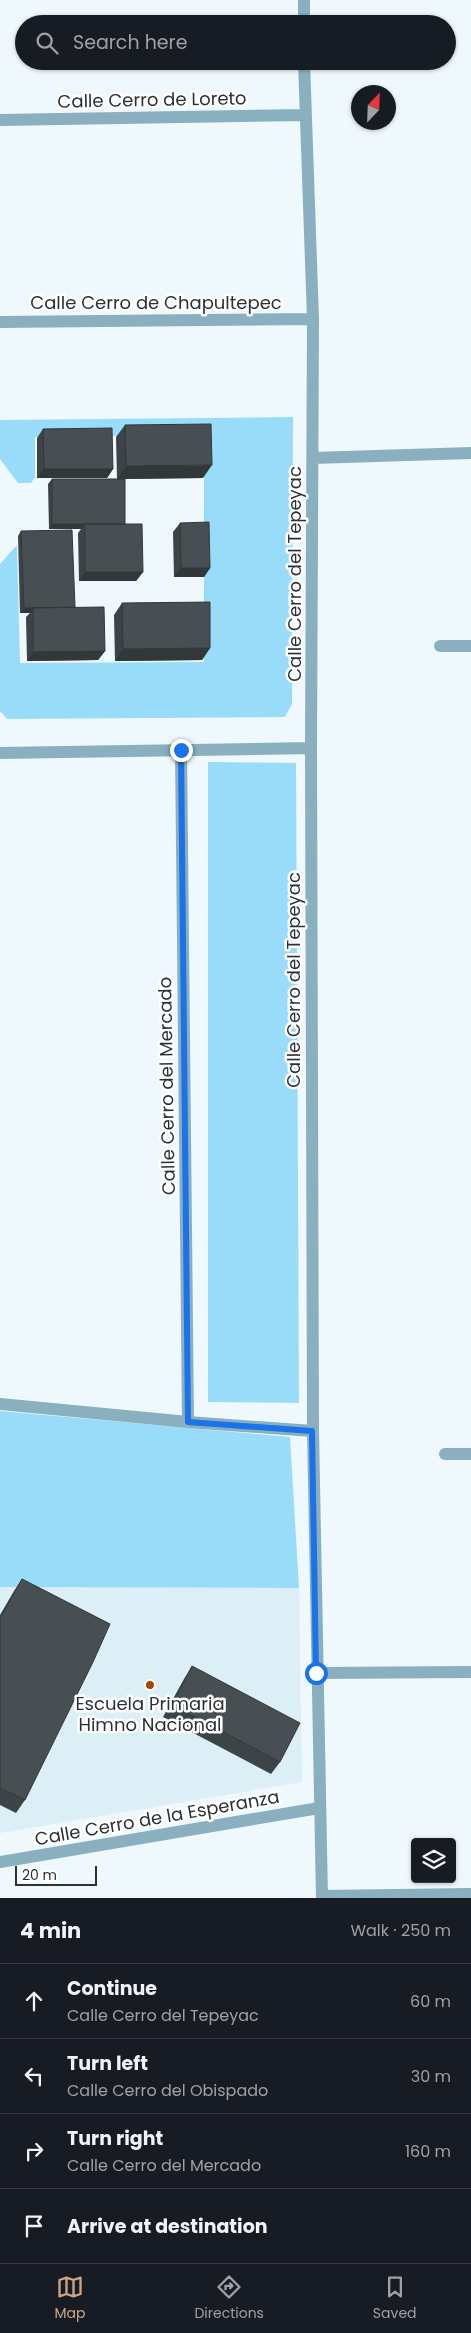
<!DOCTYPE html>
<meta charset="utf-8">
<style>
body{margin:0;font-family:Poppins,sans-serif;background:#20242c;color:#f1f3f6}
.controls{position:absolute;right:15px;bottom:15px;display:grid;overflow:hidden;border-radius:5px;box-shadow:0 1px 4px #0004}
.controls button{width:45px;height:45px;display:grid;place-items:center;padding:0;border:0;border-bottom:1px solid #363941;background:#171b24;color:#f1f3f6;font:25px sans-serif}
.compass{position:absolute;left:351px;top:85px;width:45px;height:45px;border-radius:50%;background:#171b24;box-shadow:0 1px 4px #0004;rotate:23deg}
.scale{position:absolute;left:15px;bottom:12px;width:82px;box-sizing:border-box;padding-left:5px;border:2px solid #2d3133;border-top:0;font-size:14px;line-height:18px;white-space:nowrap;color:#2d3133;-webkit-text-stroke:4px #fff;paint-order:stroke}
.stop{position:absolute;width:15px;height:15px;margin:-11px;border:4px solid #1a73e8;border-radius:50%;background:#fff}
.stop.end{background:#1a73e8;border-color:#fff;box-shadow:0 1px 5px #0008}
.list{margin:0;padding:0;list-style:none}
h2{display:flex;justify-content:space-between;align-items:center;height:65px;margin:0;padding:0 20px;font-size:21px}
h2 small{font-size:16px;font-weight:400;color:#9ea1a6}
.list li{display:grid;grid-template-columns:32px 1fr auto;gap:15px;align-items:center;box-sizing:border-box;height:75px;padding:0 20px;border-top:1px solid #363941}
.list b{display:block;font-size:19px;white-space:nowrap}
.list p{margin:0;font-size:16px;white-space:nowrap;color:#9ea1a6}
.list em{font-size:16px;font-style:normal;color:#9ea1a6}
.icon{flex:none;width:28px;height:28px;fill:none;stroke:currentColor;stroke-width:2;stroke-linecap:round;stroke-linejoin:round}
.map{position:relative;flex:none;width:471px;height:1898px;overflow:hidden}
.search{position:absolute;background:#171b24;box-shadow:0 1px 4px #0004;left:15px;right:15px;top:15px;height:55px;display:flex;align-items:center;gap:12px;box-sizing:border-box;padding:0 18px;border-radius:28px;color:#9ea1a6;font-size:19px}
.sheet{height:365px;background:#171b24}
nav{display:flex;justify-content:space-around;align-items:center;box-sizing:border-box;height:70px;border-top:1px solid #363941;background:#171b24;font-size:14px;color:#9ea1a6}
nav a{display:grid;justify-items:center;gap:2px}
nav .on{color:#d0a687}
.map>svg:first-child{display:block}
</style>
<div class="map">
<svg width="471" height="1898" viewBox="0 0 471 1898">
<rect width="100%" height="100%" fill="#eef8fd"/>
<path fill="#dceef6" d="M0,1587L299,1588L302,1782L0,1833Z"/>
<path fill="#98dcf9" d="M293,417L292,704L285,717L7,719L0,711V564L17,545L20,663L204,662V435L35,437V477L31,483H18L0,459V420Z
M208,762L296,763L299,1403L208,1402Z
M0,1411L290,1437L299,1588L0,1587Z"/>
<g fill="none" stroke-linecap="round" stroke-linejoin="round">
<path stroke="#8aafbf" stroke-width="12" d="M304,0V24
M304,61L313,319L311,748L313,1431L322,1898
M0,120L304,115
M0,322L313,319
M313,458L471,453
M440,646H471
M181,750L188,1422
M0,753L311,748
M0,1404L188,1422L313,1431
M445,1454H471
M316,1673L471,1672
M0,1862L319,1808
M322,1896L471,1894"/>
</g>
<path fill="#3d4447" d="M125,425L203,478L117,479L116,437Z
M43,429L113,469L107,478H37V438Z
M52,479L125,524L143,572L136,581H79L78,533L81,529H49L48,484Z
M180,523L210,568L204,577H174L173,532Z
M21,531L105,651L98,660L27,661L26,617L30,613H20L18,536Z
M122,603L210,648L202,660L115,661L114,615Z
M22,1579L25,1800L16,1813L0,1805V1615L14,1591Z
M192,1666L280,1762L271,1774L163,1717L184,1679Z"/>
<path fill="#32373a" d="M212,465L203,478L117,479L126,466Z
M44,469H113L107,478H37Z
M52,524H85L81,529H49Z
M181,568H210L204,577H174Z
M85,572H143L136,581H79Z
M75,607L33,608L30,613H20L24,608Z
M210,648L202,660L115,661L123,649Z
M105,651L98,660L27,661L33,652Z"/>
<path fill="#474f53" stroke="#32373a" d="M211,424L212,465L126,466L125,425Z
M112,428L113,469H44L43,429Z
M52,479H125V524H52Z
M209,522L210,568H181L180,523Z
M85,524H142L143,572H85Z
M72,530L75,607L24,608L21,531Z
M210,602V648L123,649L122,603Z
M104,607L105,651L33,652V608Z
M22,1579L110,1624L93,1662L25,1800L0,1788V1618Z
M192,1666L300,1723L280,1762L172,1705Z"/>
<g fill="none" stroke-linecap="round" stroke-linejoin="round">
<path stroke="#1a73e8" stroke-width="6" d="M181,750L188,1422L312,1431L316,1673"/>
</g>
<circle fill="#a84700" stroke="#fff" stroke-width="2" cx="150" cy="1685" r="5"/>
<g text-anchor="middle" stroke-width="5" stroke-linejoin="round" paint-order="stroke">
<g font-size="18" fill="#2d3133" stroke="#fff">
<text transform="translate(152 100) rotate(-1)" y="6">Calle Cerro de Loreto</text>
<text x="156" y="309">Calle Cerro de Chapultepec</text>
<text transform="translate(295 574) rotate(-90)" y="6">Calle Cerro del Tepeyac</text>
<text transform="translate(294 980) rotate(-90)" y="6">Calle Cerro del Tepeyac</text>
<text transform="translate(167 1086) rotate(-91)" y="6">Calle Cerro del Mercado</text>
<text transform="translate(157 1818) rotate(-10)" y="6">Calle Cerro de la Esperanza</text>
</g>
<g font-size="18" fill="#2d3133" stroke="#fff">
<text x="150" y="1710">Escuela Primaria<tspan x="150" dy="21">Himno Nacional</tspan></text>
</g>
</g>
</svg>
<div class="controls">
<button><svg class="icon" aria-label="layers" viewBox="0 0 24 24"><path d="M12 4l9 5-9 5-9-5zM3 14l9 5 9-5"/></svg></button>
</div>
<svg class="compass" viewBox="-18 -18 36 36"><path d="M0-13l5 13h-10z" fill="#e53935"/><path d="M0 13l5-13h-10z" fill="#9ea1a6"/></svg>
<div class="scale">20 m</div>
<div class="stop" style="left:316px;top:1673px"></div>
<div class="stop end" style="left:181px;top:750px"></div>
<div class="search"><svg class="icon" aria-label="search" viewBox="0 0 24 24"><circle cx="10" cy="10" r="6"/><path d="M15 15l6 6"/></svg>Search here</div>
</div>
<section class="sheet">
<h2>4 min<small>Walk · 250 m</small></h2>
<ul class="list">
<li><svg class="icon" aria-label="ahead" viewBox="0 0 24 24"><path d="M12 20V5M6 11l6-6 6 6"/></svg><div><b>Continue</b><p>Calle Cerro del Tepeyac</p></div><em>60 m</em></li>
<li><svg class="icon" aria-label="left" viewBox="0 0 24 24"><path d="M17 20v-9H6M10 6l-5 5 5 5"/></svg><div><b>Turn left</b><p>Calle Cerro del Obispado</p></div><em>30 m</em></li>
<li><svg class="icon" aria-label="right" viewBox="0 0 24 24"><path d="M7 20v-9h11M14 6l5 5-5 5"/></svg><div><b>Turn right</b><p>Calle Cerro del Mercado</p></div><em>160 m</em></li>
<li><svg class="icon" aria-label="arrive" viewBox="0 0 24 24"><path d="M6 21V4h12l-3 4 3 4H6"/></svg><div><b>Arrive at destination</b></div></li>
</ul>
</section>
<nav>
<a class="on"><svg class="icon" aria-label="map" viewBox="0 0 24 24"><path d="M3 6l6-2 6 2 6-2v14l-6 2-6-2-6 2zM9 4v14M15 6v14"/></svg>Map</a>
<a><svg class="icon" aria-label="directions" viewBox="0 0 24 24"><path d="M12 3l9 9-9 9-9-9zM9 14v-3h6M13 9l2 2-2 2"/></svg>Directions</a>
<a><svg class="icon" aria-label="saved" viewBox="0 0 24 24"><path d="M7 4h10v16l-5-4-5 4z"/></svg>Saved</a>
</nav>
